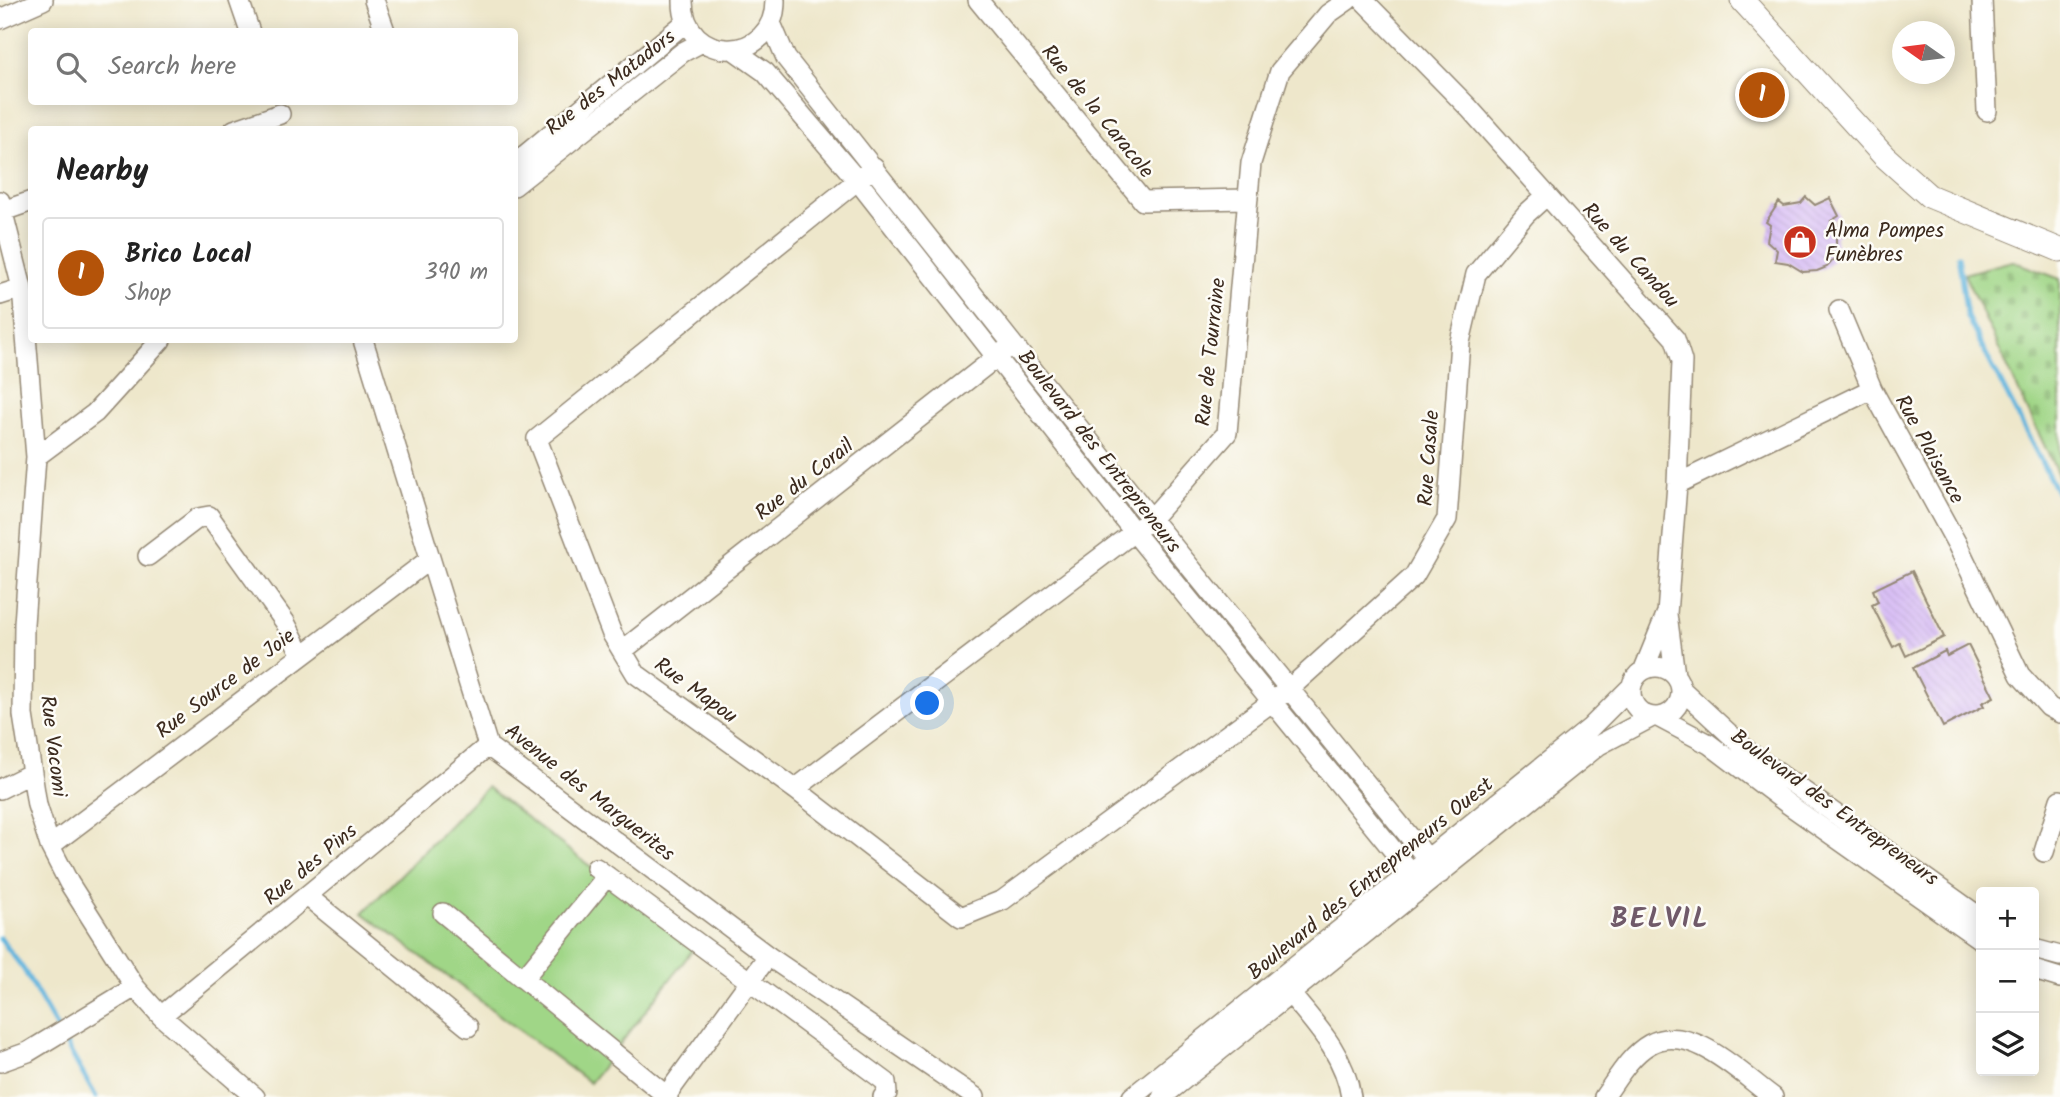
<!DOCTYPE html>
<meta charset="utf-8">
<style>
body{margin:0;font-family:Kalam,sans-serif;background:#f6f6f6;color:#222}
.controls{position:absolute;right:21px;bottom:21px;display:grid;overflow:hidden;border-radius:7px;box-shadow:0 4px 18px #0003}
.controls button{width:63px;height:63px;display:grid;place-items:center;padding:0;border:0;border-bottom:2px solid #e0e0e0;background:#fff;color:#222;font:35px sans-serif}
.compass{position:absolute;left:1892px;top:21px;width:63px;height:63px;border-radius:50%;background:#fff;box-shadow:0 4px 18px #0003;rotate:284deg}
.you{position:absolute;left:928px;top:704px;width:24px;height:24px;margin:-18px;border:5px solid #fff;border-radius:50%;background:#1a73e8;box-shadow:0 0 0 10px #1a73e833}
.badge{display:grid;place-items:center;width:46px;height:46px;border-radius:50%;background:#b45309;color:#fff;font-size:23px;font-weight:700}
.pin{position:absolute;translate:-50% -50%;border:4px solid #fff;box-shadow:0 2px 7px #0006}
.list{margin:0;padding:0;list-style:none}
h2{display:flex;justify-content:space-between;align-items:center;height:91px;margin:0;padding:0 28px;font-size:30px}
h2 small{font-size:23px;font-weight:400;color:#767676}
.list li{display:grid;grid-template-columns:46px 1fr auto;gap:21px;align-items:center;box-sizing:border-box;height:112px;margin:0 14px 14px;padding:0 14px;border:2px solid #e0e0e0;border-radius:7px}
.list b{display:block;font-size:26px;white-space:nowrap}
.list p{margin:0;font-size:23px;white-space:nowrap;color:#767676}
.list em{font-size:23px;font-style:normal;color:#767676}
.icon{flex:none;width:38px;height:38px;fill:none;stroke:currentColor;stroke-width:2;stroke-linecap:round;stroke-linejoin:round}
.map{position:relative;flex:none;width:2060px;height:1097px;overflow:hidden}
.search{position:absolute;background:#fff;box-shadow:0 4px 18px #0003;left:28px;top:28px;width:490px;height:77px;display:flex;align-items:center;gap:18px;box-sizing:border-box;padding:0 24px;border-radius:7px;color:#767676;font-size:26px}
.panel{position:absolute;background:#fff;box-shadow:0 4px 18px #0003;left:28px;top:126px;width:490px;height:217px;border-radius:7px}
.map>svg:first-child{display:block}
</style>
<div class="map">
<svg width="2060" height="1097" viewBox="0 0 2060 1097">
<defs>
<pattern id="cemetery-stones" width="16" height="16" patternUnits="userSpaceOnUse" patternTransform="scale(1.75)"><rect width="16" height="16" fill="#a0d687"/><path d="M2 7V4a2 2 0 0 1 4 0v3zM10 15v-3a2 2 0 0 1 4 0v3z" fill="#8bb874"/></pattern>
<pattern id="building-back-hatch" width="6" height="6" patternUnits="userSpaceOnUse" patternTransform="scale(1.75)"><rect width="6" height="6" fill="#d1b2f5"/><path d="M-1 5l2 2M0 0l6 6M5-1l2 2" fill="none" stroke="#b499d2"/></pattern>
</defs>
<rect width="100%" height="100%" fill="#fdfcf7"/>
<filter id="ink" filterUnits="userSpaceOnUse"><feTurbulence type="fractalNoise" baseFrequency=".0143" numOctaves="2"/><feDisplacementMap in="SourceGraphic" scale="14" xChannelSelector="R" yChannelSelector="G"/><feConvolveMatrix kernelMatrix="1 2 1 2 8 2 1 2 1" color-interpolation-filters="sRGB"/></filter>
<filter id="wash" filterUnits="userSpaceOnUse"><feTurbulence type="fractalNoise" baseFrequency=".00686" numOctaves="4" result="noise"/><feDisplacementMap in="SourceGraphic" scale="28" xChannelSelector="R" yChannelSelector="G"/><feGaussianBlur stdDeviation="1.57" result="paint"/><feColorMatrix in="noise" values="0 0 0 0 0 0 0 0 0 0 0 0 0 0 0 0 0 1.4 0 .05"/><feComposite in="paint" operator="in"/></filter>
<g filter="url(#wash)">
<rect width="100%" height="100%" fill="#eee7cb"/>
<path fill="url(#cemetery-stones)" stroke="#6e8052" stroke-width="2" d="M2012,261L2060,279V479L1964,274Z"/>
<path fill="#a0d687" stroke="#6e8052" stroke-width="2" d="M487,787L695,947L590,1083L363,913Z"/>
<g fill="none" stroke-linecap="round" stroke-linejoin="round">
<path stroke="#61b4dd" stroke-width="5" d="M1958,256L1967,317L2060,498
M0,938L24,970L96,1097"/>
</g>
<g id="blocks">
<path fill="url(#building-back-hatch)" d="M1806,197L1815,205L1830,198L1839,216L1831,221L1842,232L1836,236V248L1831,251L1836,257L1827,267L1817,271L1803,272L1788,263L1775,261L1777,250L1767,241L1770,225L1766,222L1779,202L1784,206L1801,203Z
M1912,571L1944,637L1906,656L1900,643L1893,647L1872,605L1878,602L1873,590Z
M1968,645L1994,697L1982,703L1984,706L1943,727L1913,668L1945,651L1947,656Z"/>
</g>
</g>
<g filter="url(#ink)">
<use href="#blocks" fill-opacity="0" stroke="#948874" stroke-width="2"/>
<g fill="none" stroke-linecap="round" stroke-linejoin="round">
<g stroke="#948874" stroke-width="22">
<path id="minor" d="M239,0L250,32
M374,0L385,31
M683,0C682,66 776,65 775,0
M978,0L1143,201L1248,199
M1363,0L1469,108L1675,339L1682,361L1677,484L1667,614L1675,675
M1982,0L1987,111
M0,19L43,0
M771,23L786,58L1151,519L1440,874
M734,50L765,72L857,180L1134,532L1423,887
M234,130L280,114
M514,164L686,22
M874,167L537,439L612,634L636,674L795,789L961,917L1003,900L1288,690L1414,576L1447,519L1460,342L1476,274L1526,214L1547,195
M514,186L683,52L702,42
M0,201L22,288L36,457L24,624L23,715L37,805L50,846L69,883L135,987L161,1016L255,1097
M3,211L32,201
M0,295L22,288
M1839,310L1872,389
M363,340L488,746L768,956L975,1097
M36,457L95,413L161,340
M1677,484L1872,389L1957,544L2020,675L2049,707L2060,713
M148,556L198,518L209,516L285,622L301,653
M622,651L1008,348
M1631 692a25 25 0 1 1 50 0a25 25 0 1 1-50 0Z
M1644,669L1666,615
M1681,689L1750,753L1981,918
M1658,717L1709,744L1788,804L1981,940
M0,789L30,774
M795,789L1151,519L1227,433L1251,163L1280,71L1328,14L1348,0
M50,846L430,559
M2044,852L2060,800
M596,868L886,1082L887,1093L883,1097
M307,896L468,1027
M443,913L668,1097
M2034,949L2060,956
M2034,970L2060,978
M523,979L607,876
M1284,986C1312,1021 1344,1051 1351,1097
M161,1016L488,746
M0,1062L28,1052L135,987
M666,1096L768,956
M1132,1097L1590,728L1631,687
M1162,1097L1599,745L1652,717
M1604,1097C1617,1079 1630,1055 1650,1044C1691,1021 1742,1075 1773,1097"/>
</g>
<g stroke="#948874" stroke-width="25">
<path id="major" d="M1742,0L1884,156L1929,196L2060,250"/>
</g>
<use href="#minor" stroke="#fff" stroke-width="19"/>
<use href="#major" stroke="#fff" stroke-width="23"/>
</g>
</g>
<defs>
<g id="shop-disc" transform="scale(1.75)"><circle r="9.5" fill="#c8321e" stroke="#fdfcf7"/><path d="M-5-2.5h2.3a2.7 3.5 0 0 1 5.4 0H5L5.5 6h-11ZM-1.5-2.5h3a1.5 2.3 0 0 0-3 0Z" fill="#fff"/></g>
</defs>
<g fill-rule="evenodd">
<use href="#shop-disc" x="1800" y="242"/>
</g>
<g text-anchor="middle" stroke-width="5" stroke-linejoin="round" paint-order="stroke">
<g font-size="21" fill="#3b2a1e" stroke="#fdfcf7">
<text transform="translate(610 82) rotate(-38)" y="7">Rue des Matadors</text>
<text transform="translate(1098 111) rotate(51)" y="7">Rue de la Caracole</text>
<text transform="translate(1631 255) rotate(48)" y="7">Rue du Candou</text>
<text transform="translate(1210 352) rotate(-84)" y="7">Rue de Tourraine</text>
<text transform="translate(1930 449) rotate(61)" y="7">Rue Plaisance</text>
<text transform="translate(1100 451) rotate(52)" y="7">Boulevard des Entrepreneurs</text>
<text transform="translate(1428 458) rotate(-86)" y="7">Rue Casale</text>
<text transform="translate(804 479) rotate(-38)" y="7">Rue du Corail</text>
<text transform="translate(225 683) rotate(-37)" y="7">Rue Source de Joie</text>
<text transform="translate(696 690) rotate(36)" y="7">Rue Mapou</text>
<text transform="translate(54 746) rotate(83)" y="7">Rue Vacomi</text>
<text transform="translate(590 792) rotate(38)" y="7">Avenue des Marguerites</text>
<text transform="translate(1835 807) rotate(36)" y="7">Boulevard des Entrepreneurs</text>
<text transform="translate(310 864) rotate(-40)" y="7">Rue des Pins</text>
<text transform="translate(1370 878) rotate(-39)" y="7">Boulevard des Entrepreneurs Ouest</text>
</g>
<g font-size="21" fill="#3b2a1e" stroke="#fdfcf7" text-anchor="start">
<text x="1825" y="237">Alma Pompes<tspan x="1825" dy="24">Funèbres</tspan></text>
</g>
<g font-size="28" font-weight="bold" letter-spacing="2" fill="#705a69" stroke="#fdfcf7">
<text x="1660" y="927">BELVIL</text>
</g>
</g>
</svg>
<div class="controls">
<button>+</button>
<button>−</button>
<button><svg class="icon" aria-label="layers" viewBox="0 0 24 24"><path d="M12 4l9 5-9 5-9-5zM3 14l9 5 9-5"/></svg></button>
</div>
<svg class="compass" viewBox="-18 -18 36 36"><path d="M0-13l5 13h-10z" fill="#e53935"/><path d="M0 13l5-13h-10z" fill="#767676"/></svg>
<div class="you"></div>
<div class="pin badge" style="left:1762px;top:95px">1</div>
<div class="search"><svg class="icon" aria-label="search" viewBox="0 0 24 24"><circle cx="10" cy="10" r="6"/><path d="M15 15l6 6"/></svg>Search here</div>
<section class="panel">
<h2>Nearby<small></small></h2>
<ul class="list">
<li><span class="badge">1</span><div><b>Brico Local</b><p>Shop</p></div><em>390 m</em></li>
</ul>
</section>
</div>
